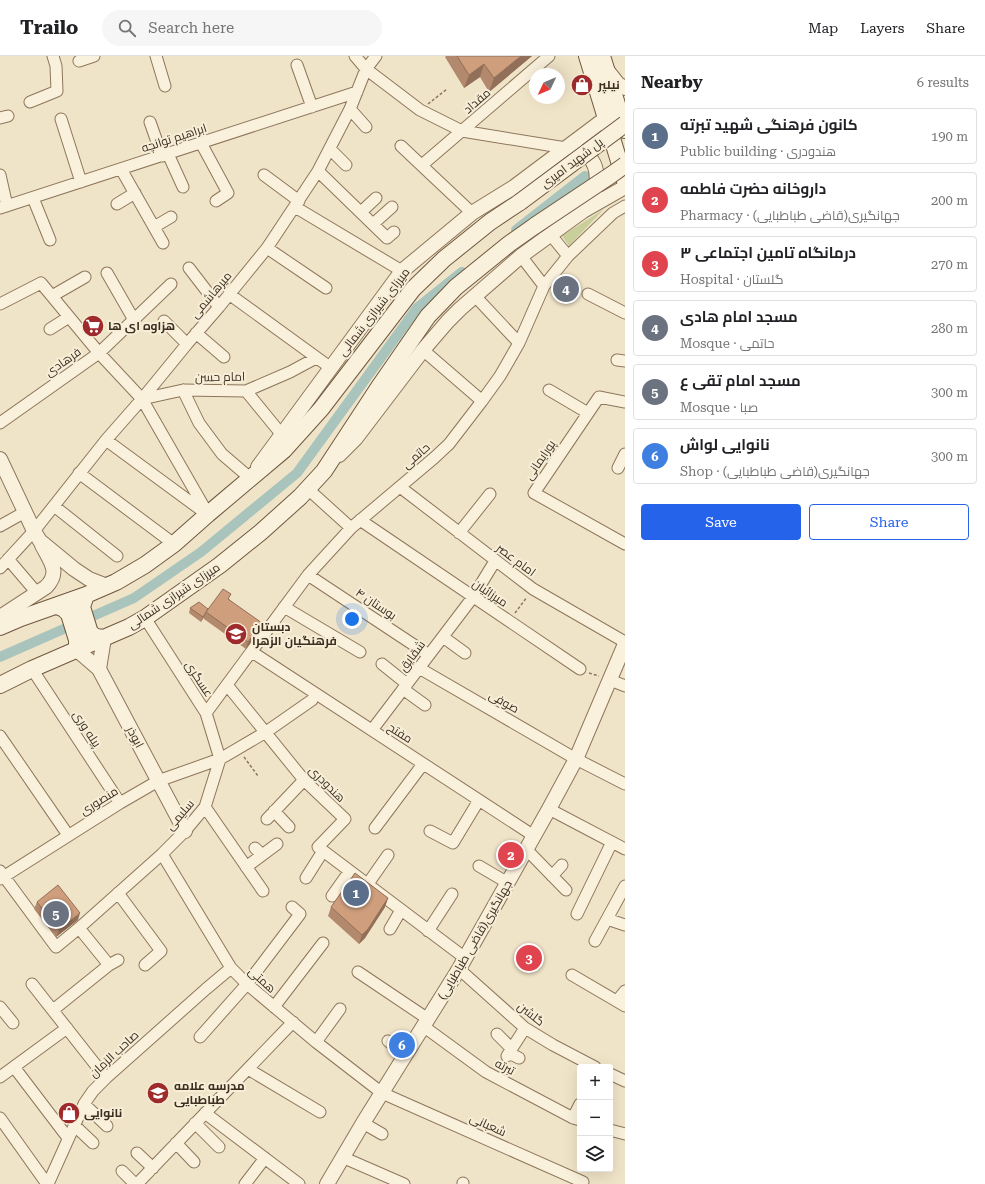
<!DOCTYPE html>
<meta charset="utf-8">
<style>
body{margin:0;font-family:"Roboto Serif",Cairo,serif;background:#f6f6f6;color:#202124}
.controls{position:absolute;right:12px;bottom:12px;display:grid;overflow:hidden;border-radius:4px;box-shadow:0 4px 16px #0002}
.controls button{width:36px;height:36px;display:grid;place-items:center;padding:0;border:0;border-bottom:1px solid #e0e0e0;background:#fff;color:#202124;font:20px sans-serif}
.compass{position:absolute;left:529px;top:12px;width:36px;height:36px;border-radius:50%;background:#fff;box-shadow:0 4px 16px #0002;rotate:226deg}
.you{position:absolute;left:352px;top:563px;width:14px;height:14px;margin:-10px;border:3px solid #fff;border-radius:50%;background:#1a73e8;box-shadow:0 0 0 6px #1a73e833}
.badge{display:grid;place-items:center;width:26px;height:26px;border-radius:50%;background:#2563eb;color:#fff;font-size:13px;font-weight:700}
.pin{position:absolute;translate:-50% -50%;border:2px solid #fff;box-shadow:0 1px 4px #0006}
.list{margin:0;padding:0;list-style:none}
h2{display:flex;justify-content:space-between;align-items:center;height:52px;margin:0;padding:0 16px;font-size:17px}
h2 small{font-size:13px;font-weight:400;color:#757577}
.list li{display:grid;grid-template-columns:26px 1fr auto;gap:12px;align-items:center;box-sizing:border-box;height:56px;margin:0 8px 8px;padding:0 8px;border:1px solid #e0e0e0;border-radius:4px}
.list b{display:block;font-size:15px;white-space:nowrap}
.list p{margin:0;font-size:13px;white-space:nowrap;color:#757577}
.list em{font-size:13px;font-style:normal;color:#757577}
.actions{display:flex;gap:8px;padding:12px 16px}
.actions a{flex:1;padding:9px 0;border:1px solid #2563eb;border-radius:4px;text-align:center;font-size:14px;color:#2563eb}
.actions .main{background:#2563eb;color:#fff}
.icon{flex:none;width:22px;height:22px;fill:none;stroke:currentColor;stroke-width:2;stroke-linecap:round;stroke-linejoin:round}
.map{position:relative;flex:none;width:625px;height:1128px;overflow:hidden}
header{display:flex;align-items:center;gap:24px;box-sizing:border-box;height:56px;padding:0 20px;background:#fff;border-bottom:1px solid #e0e0e0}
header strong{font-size:19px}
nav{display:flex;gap:22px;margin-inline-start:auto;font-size:14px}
.search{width:280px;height:36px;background:#f6f6f6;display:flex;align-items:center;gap:10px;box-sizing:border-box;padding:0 14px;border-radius:22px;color:#757577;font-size:15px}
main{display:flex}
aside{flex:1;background:#fff}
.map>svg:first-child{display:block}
</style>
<header>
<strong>Trailo</strong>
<div class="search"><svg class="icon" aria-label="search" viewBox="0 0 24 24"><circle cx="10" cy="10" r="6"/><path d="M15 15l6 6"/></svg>Search here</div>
<nav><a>Map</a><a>Layers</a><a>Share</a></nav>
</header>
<main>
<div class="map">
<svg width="625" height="1128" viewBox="0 0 625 1128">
<rect width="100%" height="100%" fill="#f0e4c8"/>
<path fill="#c9cf9b" d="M604,153L569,190L562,180Z"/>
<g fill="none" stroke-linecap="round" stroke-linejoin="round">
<path stroke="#a9c4bc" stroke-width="10" d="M516,174L585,120
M0,601L134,542L201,496L297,417L417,252L462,216"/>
<g stroke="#8d765c" stroke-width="13">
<path id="minor" d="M156,0L165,30
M355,0L366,13L420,54L462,75L566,92
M79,5L94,0
M297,9L312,51
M30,46L57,35L56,10L53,0
M350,53L366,71
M0,62L8,60
M61,63L81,126
M150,66L162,100
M201,87L228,137L216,145
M401,90L472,157
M330,93L346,109
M168,98L183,131
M422,109L549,0
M121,113L163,187
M318,115L387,182L394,176
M0,119L7,150
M264,119L299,145
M33,142L50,184
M117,148L135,137
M295,151L402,215
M0,152L357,36
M361,156L376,142
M373,168L392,151
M154,171L171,161
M550,178L568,200
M267,192L326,232
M521,200L544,230
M189,212L219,251
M107,217L134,264
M229,238L331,312
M588,238L625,257
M52,240L85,221
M475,240L519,287
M0,248L41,227L99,297L142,343L208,458
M164,265L187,288
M50,273L69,261
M196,277L224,301
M423,294L482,345
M617,304L625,305
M183,334L199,367L222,398L250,422
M549,334L588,357
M246,335L282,379
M142,343L183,334L246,335L290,316L316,302
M625,346L599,341L534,437L625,488
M0,367L99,297L171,228
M106,384L204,456
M618,412L625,398
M79,417L174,488
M400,431L533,533L625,586
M308,433L351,472
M54,450L117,500
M360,464L580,613
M0,470L25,456
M459,477L490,438
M8,503L37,537
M0,512L34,475L106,384L142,343L187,288L219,251L267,192L318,115L350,53L366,13L376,0
M308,519L429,599
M284,551L360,596
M443,581L465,597
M252,596L534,780
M382,608L407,628
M419,612L576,703L625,728
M32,613L120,747
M610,624L625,630
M227,629L304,724L345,763L318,791L465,902
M403,633L425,649
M206,657L308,519L351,472L434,402L449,388L482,345L500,320L519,287L544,230L568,200L613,157L625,150
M372,674L473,541L495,505
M0,680L68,779
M205,751L263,835
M549,753L625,793
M274,755L289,771
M267,763L304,724
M375,772L423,708
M430,775L453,787L479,744
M255,792L262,799
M527,794L566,834
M162,798L231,912L247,928L316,986L382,1037L583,1126
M479,810L508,827
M246,811L277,788
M0,815L56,891L79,872L162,798L185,775L205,751L220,703L266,676L312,644
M552,820L562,809
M306,822L323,795
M0,823L120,747L158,725L220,703L206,657L145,562
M367,829L388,799
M118,837L161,895L145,909
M332,840L349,816
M577,858L612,786
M607,863L625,869
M390,873L401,854
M428,875L452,838
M595,885L625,830
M109,909L118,904
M459,913L525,972L553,989L595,1011
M358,916L428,963
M572,919L625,950
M32,928L106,1022
M617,945L625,935
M0,951L13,967
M274,951L323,887
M53,954L109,909L79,872
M423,970L486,1016L573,1062L580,1064
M497,978L512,993
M200,981L247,928L300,858L292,851
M388,985L406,998
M316,986L340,953
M509,997L519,1002
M507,1000L525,972
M14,1011L68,1082
M248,1013L320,1056
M610,1018L625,1025
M0,1021L67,972
M84,1048L107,1070
M205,1057L299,1128
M0,1062L47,1128
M573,1062L580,1048
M195,1067L219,1091
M363,1067L382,1078
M74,1069L93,1087
M610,1074L625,1078
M176,1087L194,1106
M137,1097L153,1112
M342,1101L404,1128
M122,1115L135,1128
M48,1128L84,1048L93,1035L106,1022L206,933L231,912
M137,1128L293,966
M245,1128L265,1102
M463,1128V1127"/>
</g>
<g stroke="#8d765c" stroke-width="16">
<path id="tertiary" d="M607,14L618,28L625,32
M575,94C597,99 600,119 594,138
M339,399L356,382L423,294L448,265L460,253L521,200L583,155L625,131
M0,403L34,475L40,485L74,513L89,523L107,530
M258,411L402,215L472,157L514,131L606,62
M0,561L46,531C61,516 50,505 42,489
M77,594L99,613L185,775
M99,613L104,582
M327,1128L363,1067L459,913L549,753L576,703L625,588"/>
</g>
<g stroke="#6f573f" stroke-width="18">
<path id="secondary" d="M587,0L625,125
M602,0L625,74
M86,539L82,551L90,577L96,581L104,582
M57,550L64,553L69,558L77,584V594
M0,571L21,562L86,539L116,526L145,509L174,488L208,458L284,394L321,353L413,233L444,203L490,166L520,146
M0,629L32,613L129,571L145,562L220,509L261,476L300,441L324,415L381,328L428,260L456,231L509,188L536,169"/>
</g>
<path stroke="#8d765c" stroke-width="1.5" stroke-dasharray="3 2" stroke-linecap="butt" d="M428,48L447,33
M515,557L527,541
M589,617L599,620
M244,701L258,720"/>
<use href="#minor" stroke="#faf1dc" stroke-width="11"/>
<use href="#tertiary" stroke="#faf1dc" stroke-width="14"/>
<use href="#secondary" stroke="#faf1dc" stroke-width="16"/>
<g stroke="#6f573f" stroke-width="18" stroke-linecap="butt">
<path id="secondary-bridge" d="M520,146L625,68
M536,169L611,119L625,109"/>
</g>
<use href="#secondary-bridge" stroke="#faf1dc" stroke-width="16"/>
</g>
<path fill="#b2896c" d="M446,0H532L489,36L480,21L464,32L445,1Z
M229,543L259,574L246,593L204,563V561L201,566L189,557L190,552L208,553Z
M388,842L385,851L365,882L359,888L328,860L331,851Z
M37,846L78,864L56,881L34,853Z"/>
<path fill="#916f58" d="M521,0H532L489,36L494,22Z
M484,8L480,21L464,32L469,19Z
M206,557L204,561L201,566L203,561Z
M262,567L259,574L246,593L248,586Z
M388,842L385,851L365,882L359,888L362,879Z
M80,857L78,864L56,881L59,874Z"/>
<path fill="#cf9f7d" stroke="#916f58" d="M457,0H521L494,22L484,8L469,19Z
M223,533L231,538L228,543L262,567L248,586L206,556Z
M199,546L208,553L203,561L190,552Z
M355,817L388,842L368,873L362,879L331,851Z
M58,829L80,857L59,874L37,846Z"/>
<defs>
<g id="shop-disc" transform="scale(1.15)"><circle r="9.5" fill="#9e2a2b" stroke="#f7eed8"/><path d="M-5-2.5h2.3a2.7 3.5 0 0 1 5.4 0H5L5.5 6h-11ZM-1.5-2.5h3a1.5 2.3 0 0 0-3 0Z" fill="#fff"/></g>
<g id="supermarket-disc" transform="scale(1.15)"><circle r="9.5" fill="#9e2a2b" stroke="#f7eed8"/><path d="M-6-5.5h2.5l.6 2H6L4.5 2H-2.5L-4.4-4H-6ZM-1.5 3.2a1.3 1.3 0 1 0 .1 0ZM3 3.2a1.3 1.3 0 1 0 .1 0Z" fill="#fff"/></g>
<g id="school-disc" transform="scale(1.15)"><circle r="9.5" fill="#9e2a2b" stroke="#f7eed8"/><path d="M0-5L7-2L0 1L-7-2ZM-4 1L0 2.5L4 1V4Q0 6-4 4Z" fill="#fff"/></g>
</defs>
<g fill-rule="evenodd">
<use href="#shop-disc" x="582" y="29"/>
<use href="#supermarket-disc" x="93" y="270"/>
<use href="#school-disc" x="236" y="578"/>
<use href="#school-disc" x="158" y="1037"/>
<use href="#shop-disc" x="69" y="1057"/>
</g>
<g text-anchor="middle" stroke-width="4" stroke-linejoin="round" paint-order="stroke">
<g font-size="12" font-weight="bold" fill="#3d2e20" stroke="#f7eed8" text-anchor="start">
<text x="598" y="33">نیلپر</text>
<text x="108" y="274">هزاوه ای ها</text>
<text x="252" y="575">دبستان<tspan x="252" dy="14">فرهنگیان الزهرا</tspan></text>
<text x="174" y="1034">مدرسه علامه<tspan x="174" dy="14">طباطبایی</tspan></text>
<text x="84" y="1061">نانوایی</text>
</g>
<g font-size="12" fill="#3d2e20" stroke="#f7eed8">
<text transform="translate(477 45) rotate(-41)" y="4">مقداد</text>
<text transform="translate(174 82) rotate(-18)" y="4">ابراهیم توانچه</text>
<text transform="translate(572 107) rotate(-37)" y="4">پل شهید امیری</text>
<text transform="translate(211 239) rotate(-50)" y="4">میرهاشمی</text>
<text transform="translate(374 256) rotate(-52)" y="4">میرزای شیرازی شمالی</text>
<text transform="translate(63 306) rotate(-35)" y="4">فرهادی</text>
<text transform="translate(220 321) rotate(-1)" y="4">امام حسن</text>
<text transform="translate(416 400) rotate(-41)" y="4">حاتمی</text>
<text transform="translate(540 404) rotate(-56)" y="4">پورایمانی</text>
<text transform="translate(516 504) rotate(37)" y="4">امام عصر</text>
<text transform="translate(490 537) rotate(34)" y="4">میرزائیان</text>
<text transform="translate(174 540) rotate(-34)" y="4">میرزای شیرازی شمالی</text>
<text transform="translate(376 548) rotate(34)" y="4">بوستان ۴</text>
<text transform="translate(412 600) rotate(-53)" y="4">شقایق</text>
<text transform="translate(199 623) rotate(57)" y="4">عسگری</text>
<text transform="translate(504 646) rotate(30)" y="4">صوفی</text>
<text transform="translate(87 673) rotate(57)" y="4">پیله وری</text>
<text transform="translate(400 677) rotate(33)" y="4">مفتح</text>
<text transform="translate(135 681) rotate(62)" y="4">ابوذر</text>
<text transform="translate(327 728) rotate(45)" y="4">هندودری</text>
<text transform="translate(99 745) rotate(-32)" y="4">منصوری</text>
<text transform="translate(180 759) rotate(-49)" y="4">سلیمی</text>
<text transform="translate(475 884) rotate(-60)" y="4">جهانگیری(قاضی طباطبایی)</text>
<text transform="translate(262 924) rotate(42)" y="4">همتی</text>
<text transform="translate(531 958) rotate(38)" y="4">گلشن</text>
<text transform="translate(114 998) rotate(-43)" y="4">صاحب الزمان</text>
<text transform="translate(505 1011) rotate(28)" y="4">تبرته</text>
<text transform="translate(488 1069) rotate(24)" y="4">شعبانی</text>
</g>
</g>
</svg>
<div class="controls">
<button>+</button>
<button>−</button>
<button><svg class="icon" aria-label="layers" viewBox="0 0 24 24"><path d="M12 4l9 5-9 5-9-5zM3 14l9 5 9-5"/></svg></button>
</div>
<svg class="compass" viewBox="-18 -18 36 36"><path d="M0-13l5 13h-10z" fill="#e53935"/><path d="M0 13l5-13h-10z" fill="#757577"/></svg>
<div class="you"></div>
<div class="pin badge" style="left:356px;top:837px;background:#5c6f8a">1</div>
<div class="pin badge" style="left:511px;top:799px;background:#e0444e">2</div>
<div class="pin badge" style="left:529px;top:902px;background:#e0444e">3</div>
<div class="pin badge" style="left:566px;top:233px;background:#6b7280">4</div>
<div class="pin badge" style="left:56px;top:858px;background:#6b7280">5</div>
<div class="pin badge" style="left:402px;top:989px;background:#3f7fe0">6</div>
</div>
<aside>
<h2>Nearby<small>6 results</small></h2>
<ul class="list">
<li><span class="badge" style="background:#5c6f8a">1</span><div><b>کانون فرهنگی شهید تبرته</b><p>Public building · هندودری</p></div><em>190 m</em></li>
<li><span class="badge" style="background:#e0444e">2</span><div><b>داروخانه حضرت فاطمه</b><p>Pharmacy · جهانگیری(قاضی طباطبایی)</p></div><em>200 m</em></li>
<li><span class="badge" style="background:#e0444e">3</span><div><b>درمانگاه تامین اجتماعی ۳</b><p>Hospital · گلستان</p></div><em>270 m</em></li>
<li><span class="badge" style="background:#6b7280">4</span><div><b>مسجد امام هادی</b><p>Mosque · حاتمی</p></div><em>280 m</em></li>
<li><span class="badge" style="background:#6b7280">5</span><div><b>مسجد امام تقی ع</b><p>Mosque · صبا</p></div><em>300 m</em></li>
<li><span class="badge" style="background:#3f7fe0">6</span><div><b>نانوایی لواش</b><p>Shop · جهانگیری(قاضی طباطبایی)</p></div><em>300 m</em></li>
</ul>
<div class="actions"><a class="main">Save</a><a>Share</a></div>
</aside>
</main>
